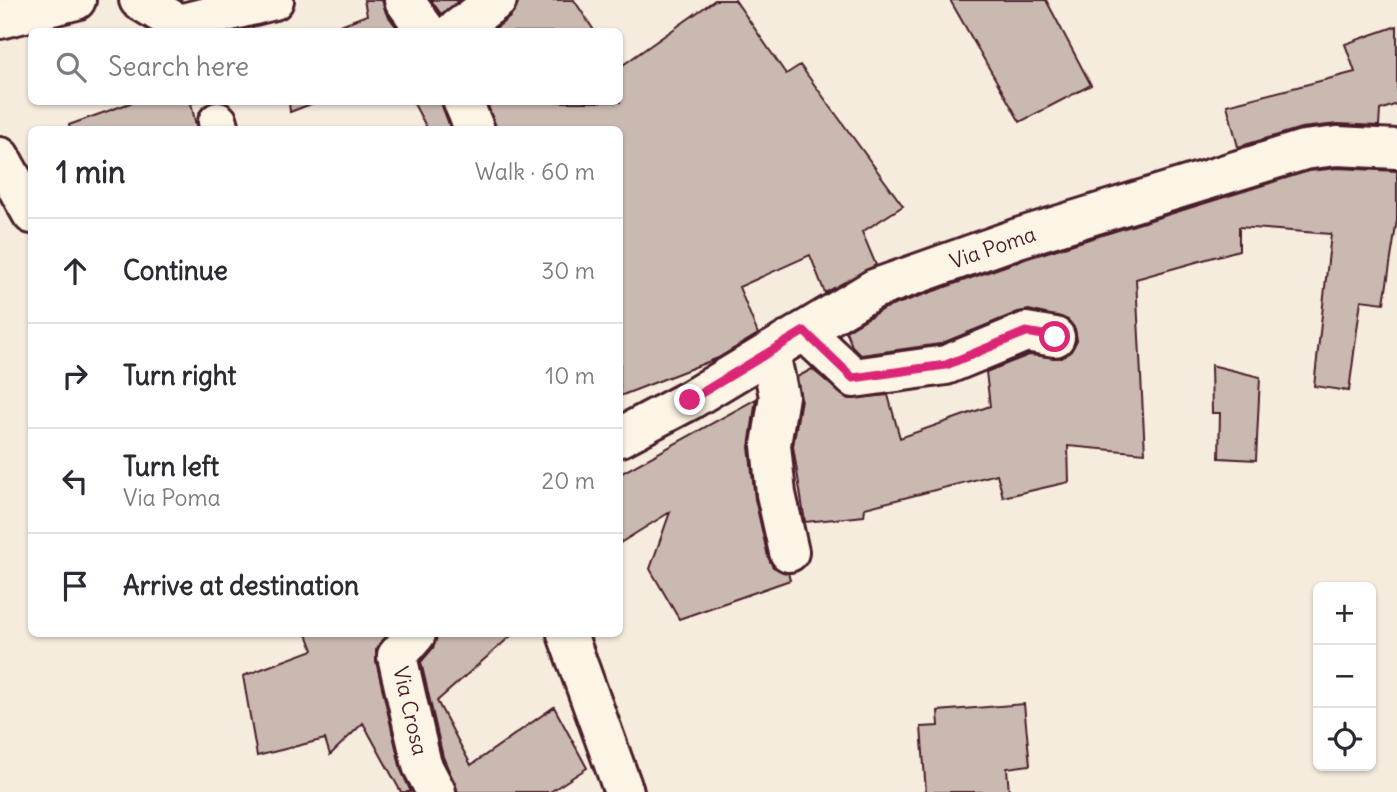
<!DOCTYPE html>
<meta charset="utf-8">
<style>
body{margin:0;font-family:Delius,sans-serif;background:#f2f2f3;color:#2b2b33}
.controls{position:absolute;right:21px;bottom:21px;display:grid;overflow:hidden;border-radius:10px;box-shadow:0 2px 5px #0004}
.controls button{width:63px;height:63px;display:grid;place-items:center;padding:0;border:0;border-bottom:2px solid #e1e1e2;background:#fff;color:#2b2b33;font:35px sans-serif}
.stop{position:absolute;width:21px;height:21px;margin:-16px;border:5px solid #db2777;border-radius:50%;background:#fff}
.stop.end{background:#db2777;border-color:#fff;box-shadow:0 2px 7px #0008}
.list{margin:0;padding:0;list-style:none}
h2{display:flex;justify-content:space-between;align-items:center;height:91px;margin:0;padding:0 28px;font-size:30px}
h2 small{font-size:23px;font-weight:400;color:#7c7c81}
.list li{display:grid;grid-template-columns:46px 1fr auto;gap:21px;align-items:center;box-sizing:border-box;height:105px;padding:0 28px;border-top:2px solid #e1e1e2}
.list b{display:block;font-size:26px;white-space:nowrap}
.list p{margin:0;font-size:23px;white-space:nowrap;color:#7c7c81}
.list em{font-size:23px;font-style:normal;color:#7c7c81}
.icon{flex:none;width:38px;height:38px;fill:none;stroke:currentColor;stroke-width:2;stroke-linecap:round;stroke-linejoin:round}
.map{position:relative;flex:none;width:1397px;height:792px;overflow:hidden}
.search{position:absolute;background:#fff;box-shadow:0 2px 5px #0004;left:28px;top:28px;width:595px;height:77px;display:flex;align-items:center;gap:18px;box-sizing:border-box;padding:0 24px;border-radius:10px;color:#7c7c81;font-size:26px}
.panel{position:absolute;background:#fff;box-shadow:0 2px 5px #0004;left:28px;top:126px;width:595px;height:511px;border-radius:10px}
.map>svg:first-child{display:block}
</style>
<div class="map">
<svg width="1397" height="792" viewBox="0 0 1397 792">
<rect width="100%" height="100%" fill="#f5ecde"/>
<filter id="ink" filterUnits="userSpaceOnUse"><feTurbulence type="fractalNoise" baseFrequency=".0143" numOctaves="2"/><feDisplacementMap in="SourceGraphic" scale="14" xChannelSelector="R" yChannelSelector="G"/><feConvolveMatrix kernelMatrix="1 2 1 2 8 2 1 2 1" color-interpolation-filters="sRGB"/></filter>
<g filter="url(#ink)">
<path fill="#cab9b1" stroke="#4a1f2b" stroke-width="2" d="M364,0H382L386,13L400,32H322L367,15Z
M431,0H460L441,14Z
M518,0H574L595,32H491L510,17Z
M715,0H735L786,74L800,65L903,206L862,232L876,265L825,293L810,255L739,287L758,334L718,358L620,396V130H496L487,102H620V67Z
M950,0H1046L1091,85L1020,122Z
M1397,26V104L1380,110L1379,126L1338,124L1301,128L1238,147L1227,105L1355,72L1345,44Z
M133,102H197L191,103L197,130H70L69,125Z
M289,102H316L290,112Z
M413,102H441L451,130H428Z
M1338,168L1397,171V220L1384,303L1361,300L1349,391L1314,386L1331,234L1239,227V250L1136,279L1145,453L1068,446L1069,482L1003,497L997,474L865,508L864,516L805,522L793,446L801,399L797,377L812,369L848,399L888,395L900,438L990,406L986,372L1029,355L1062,358L1071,351L1077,340L1075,329L1068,320L1029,310L1018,312L940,344L861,355L852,346L846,331L883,309L1025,259L1309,171Z
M1211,365L1260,377L1256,460L1219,458L1220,413H1212Z
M756,399L749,447L755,499L768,557L773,567L788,573L790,580L679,619L650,569L670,512L620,543V474Z
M307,634H388L376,650V661L401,770L411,792H401L363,723L330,755L325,739L257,756L243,676L313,650Z
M437,634H513L437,701L471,765L554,707L587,768L550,792H458L443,757L421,662L433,648Z
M1024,704L1030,765L1007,768L1009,792H926L921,727L939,726L938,711Z"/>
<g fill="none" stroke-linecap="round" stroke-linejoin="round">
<g stroke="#4a1f2b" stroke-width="44">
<path id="minor" d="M139,0L179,24L274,0
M404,0L427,32
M0,19L76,0
M453,32L497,0
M463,102L475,130
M218,122L220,130
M0,157L32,214
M804,331L854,378L946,365L1026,332L1055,337
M770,353L779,396L771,445L776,494L789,552
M620,437L690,400L874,289L1018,238L1304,150L1337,146L1397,149
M416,634L397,656L422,765L436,792
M567,634L624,792"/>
</g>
<use href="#minor" stroke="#fcf5e5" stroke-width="38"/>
</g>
</g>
<g fill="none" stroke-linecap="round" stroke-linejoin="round" filter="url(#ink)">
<path stroke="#db2777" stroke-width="9" d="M690,400L804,331L853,378L946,365L1026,332L1055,337"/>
</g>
<g text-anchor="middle" stroke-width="5" stroke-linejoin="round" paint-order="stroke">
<g font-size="21" fill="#4a1f2b" stroke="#fcf5e5">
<text transform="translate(993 248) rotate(-19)" y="7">Via Poma</text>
<text transform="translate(410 711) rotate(77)" y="7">Via Crosa</text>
</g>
</g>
</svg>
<div class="controls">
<button>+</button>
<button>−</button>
<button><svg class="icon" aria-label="locate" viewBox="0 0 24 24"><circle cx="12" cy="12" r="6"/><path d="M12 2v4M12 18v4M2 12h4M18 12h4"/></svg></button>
</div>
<div class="stop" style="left:1055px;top:337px"></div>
<div class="stop end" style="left:690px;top:400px"></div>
<div class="search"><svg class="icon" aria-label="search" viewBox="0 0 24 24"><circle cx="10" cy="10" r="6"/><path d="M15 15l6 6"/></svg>Search here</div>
<section class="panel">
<h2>1 min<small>Walk · 60 m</small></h2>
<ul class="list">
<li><svg class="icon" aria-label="ahead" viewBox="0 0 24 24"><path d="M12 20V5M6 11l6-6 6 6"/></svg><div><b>Continue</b></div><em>30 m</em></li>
<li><svg class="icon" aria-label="right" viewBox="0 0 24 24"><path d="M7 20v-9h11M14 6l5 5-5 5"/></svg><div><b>Turn right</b></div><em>10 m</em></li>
<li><svg class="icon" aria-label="left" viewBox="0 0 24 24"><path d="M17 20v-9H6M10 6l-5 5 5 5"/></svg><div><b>Turn left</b><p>Via Poma</p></div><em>20 m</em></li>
<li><svg class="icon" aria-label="arrive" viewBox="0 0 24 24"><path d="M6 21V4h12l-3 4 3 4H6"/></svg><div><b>Arrive at destination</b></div></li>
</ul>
</section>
</div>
